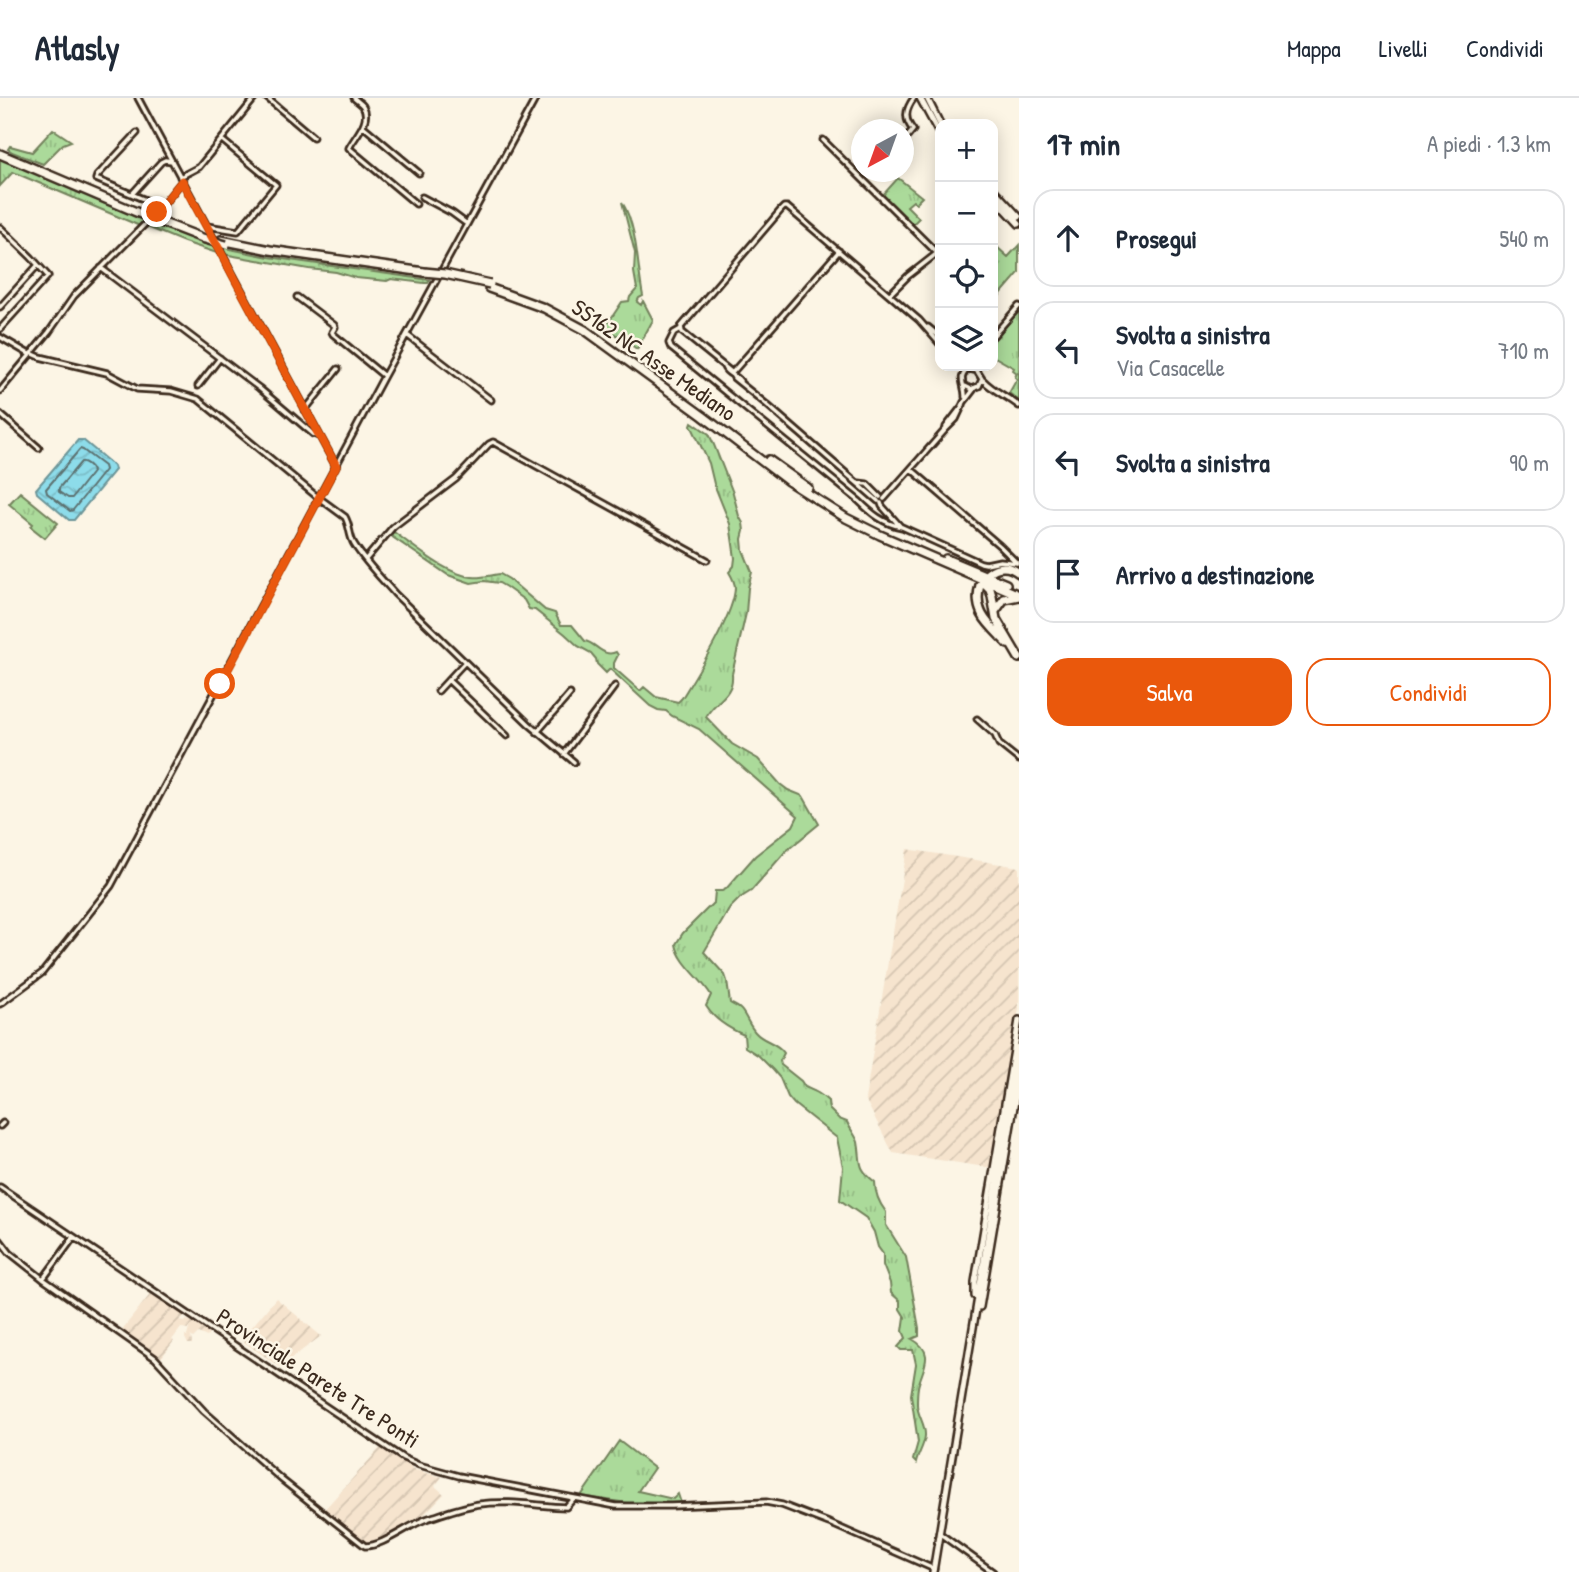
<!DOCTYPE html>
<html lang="it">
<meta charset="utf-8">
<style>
body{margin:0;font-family:"Patrick Hand",sans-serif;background:#f2f2f3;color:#1f2937}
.controls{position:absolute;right:21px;top:21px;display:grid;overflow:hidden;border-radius:14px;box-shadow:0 4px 18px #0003}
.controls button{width:63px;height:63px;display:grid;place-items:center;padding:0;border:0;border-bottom:2px solid #e0e1e3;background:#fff;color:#1f2937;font:35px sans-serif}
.compass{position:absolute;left:851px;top:21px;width:63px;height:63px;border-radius:50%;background:#fff;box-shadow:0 4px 18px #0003;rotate:221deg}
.stop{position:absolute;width:21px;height:21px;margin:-16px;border:5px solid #ea580c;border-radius:50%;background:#fff}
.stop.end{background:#ea580c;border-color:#fff;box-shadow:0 2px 7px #0008}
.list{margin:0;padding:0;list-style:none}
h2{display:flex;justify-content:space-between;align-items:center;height:91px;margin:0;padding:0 28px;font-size:30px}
h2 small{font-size:23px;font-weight:400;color:#747a83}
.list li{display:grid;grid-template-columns:46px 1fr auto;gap:21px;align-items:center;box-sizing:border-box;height:98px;margin:0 14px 14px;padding:0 14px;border:2px solid #e0e1e3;border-radius:21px}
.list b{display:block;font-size:26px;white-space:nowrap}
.list p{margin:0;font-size:23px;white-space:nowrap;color:#747a83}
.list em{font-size:23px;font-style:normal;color:#747a83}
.actions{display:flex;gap:14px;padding:21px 28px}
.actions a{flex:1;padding:16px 0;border:2px solid #ea580c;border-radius:21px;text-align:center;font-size:24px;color:#ea580c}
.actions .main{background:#ea580c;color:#fff}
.icon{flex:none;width:38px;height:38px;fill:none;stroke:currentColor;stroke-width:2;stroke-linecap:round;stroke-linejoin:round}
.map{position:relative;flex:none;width:1019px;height:1474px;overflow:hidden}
header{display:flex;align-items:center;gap:42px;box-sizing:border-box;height:98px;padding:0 35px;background:#fff;border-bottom:2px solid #e0e1e3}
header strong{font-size:33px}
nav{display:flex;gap:38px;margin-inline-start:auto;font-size:24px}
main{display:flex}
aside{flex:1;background:#fff}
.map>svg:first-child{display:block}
</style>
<header>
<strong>Atlasly</strong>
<nav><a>Mappa</a><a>Livelli</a><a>Condividi</a></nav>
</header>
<main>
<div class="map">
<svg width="1019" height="1474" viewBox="0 0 1019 1474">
<defs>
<pattern id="industrial-furrows" width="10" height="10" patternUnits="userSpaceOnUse" patternTransform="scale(1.75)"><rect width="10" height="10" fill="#f6e4ce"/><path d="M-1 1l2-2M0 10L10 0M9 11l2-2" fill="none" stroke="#d4c4b0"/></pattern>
<pattern id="grass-tufts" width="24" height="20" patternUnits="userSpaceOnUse" patternTransform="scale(1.75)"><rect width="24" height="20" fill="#abda9a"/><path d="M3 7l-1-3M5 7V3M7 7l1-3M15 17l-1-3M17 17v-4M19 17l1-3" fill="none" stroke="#94bb84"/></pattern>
<pattern id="water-waves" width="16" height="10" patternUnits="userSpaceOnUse" patternTransform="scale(1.75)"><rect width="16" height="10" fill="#8ddcea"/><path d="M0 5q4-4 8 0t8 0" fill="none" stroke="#7bbdc8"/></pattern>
</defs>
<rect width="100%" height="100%" fill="#fcf5e5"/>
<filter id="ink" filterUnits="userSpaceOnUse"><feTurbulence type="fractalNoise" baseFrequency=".0143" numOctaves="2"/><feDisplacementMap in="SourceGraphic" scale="14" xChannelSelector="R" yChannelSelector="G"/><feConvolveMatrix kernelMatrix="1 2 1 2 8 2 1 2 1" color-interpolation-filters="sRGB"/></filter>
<g filter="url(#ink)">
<path fill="url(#industrial-furrows)" d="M907,751L1019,769V910L992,1070L893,1055L865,1001Z
M152,1194L185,1217L180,1223L185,1224L186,1222L195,1224V1226L200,1228L210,1234L207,1239L198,1235L193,1240L191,1238L192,1246H188L185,1240V1238H187L189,1231L181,1230L172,1242L174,1243L161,1260L139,1243L137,1245L121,1233Z
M276,1200L321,1238L280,1269L241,1242Z
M381,1349L415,1372L442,1379L435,1388L444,1396L419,1422L376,1446L369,1447L323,1413Z"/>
<path fill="url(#grass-tufts)" stroke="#73825c" stroke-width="2" d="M53,31L71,43L63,46L43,66L12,54L8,51L10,48L32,54Z
M0,58L214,146L217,152V155L184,144L147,129V126L144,125L140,128L13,74L0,88Z
M898,80L922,99L916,105L913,103L907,108L919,120L914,125L908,124L882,98Z
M622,104C638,130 637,169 643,198L639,200L637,204L641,207L643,203L653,222L637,251L602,227L608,225L622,204L629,203L630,199L637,191L634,174L635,155Z
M1019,147V175L993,205V154L997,149L1008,159Z
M220,149L269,159L430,182L428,185H424L391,181L387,183L356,180L336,174L309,171L223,156Z
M1019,213V303L1009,295L1017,281L1015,279L1017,275L1013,272L1014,270L993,258V245L995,240Z
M692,324L709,336L714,347L733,395L739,418L743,425L744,433L742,441L743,452L752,474L748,490L746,515L732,576C734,599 713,603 706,619L732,646L758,661L780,686L788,692L803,698L819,726L785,754L751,793L740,800L730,810L704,854L725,877L727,883L730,905C733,907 737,908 740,911C745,915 749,928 756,935C764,944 777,944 784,955L780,963L781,967L801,983L805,989C814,993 820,995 828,1003L829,1011L839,1021L847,1024C850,1031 856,1038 858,1044C862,1065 856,1069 875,1084C875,1096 879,1105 886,1114V1127L906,1159L919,1230V1238L912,1241C937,1255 922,1270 918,1289C917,1295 917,1300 917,1306C917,1317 926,1327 925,1338C924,1348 918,1356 916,1365L913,1362L918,1344L911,1297L916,1266L913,1252H901L898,1249L906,1240L903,1233L905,1219L900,1211V1203L891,1195L890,1185L883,1167V1156L878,1149L874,1134L866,1120L840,1102L843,1069L837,1040L794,1006L788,999L780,980L773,972L759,958L745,949L744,937C730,931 715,923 706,908L711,897C701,880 679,865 676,846L683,835L714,804L715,793H722L726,791L755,758L793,728L798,718L699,631L672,618L666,613L658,612L650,608L610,571L606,575L597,566L596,561L591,555L578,548L565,536L535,512L529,511L524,502L506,489L499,485L484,483L471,485L448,477L388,436L391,432C414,448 445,476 472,479C482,480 491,477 500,476L509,481L545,512L555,515L561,527H572L585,543C596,545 603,560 616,554L618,557L614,565V570L640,593L644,589L656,599L678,604L682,600C697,575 734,517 735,490C735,484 732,479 729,474L734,468L735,460L730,426L714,386L709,365L691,327Z
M20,394L58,425L45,440L31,429L33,426L9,406Z
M619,1343L654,1370L638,1393L673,1401L678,1396L681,1405H627L581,1398Z"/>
<path fill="url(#water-waves)" stroke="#6c9598" stroke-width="2" d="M78,342H83L114,368L115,372L74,422H69L37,395L36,391Z"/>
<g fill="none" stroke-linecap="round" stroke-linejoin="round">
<path stroke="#5c7170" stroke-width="2" d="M80,351L83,352L104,368L105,372L73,412L70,413L47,395L46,391Z
M81,364C85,363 92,369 93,373L72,400H68L59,394V390Z"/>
<g stroke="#3b2a1e" stroke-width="9">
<path id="minor" d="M138,0L336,368
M267,0L313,39
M354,0C357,3 361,5 363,8C372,22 355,38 349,50L416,106
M363,28L419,75
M137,35L97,78L96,81L162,109
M823,42L937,155
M904,43L913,32C904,21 905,12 914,0
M180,79L199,69L255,0
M132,96L161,64L165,62L172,63
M422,99L452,115L467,126
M157,114L182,83
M207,128L238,133L276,87L222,42
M0,129L31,159L48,178L0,231
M101,170L259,290L313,336L319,338
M890,196L908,178L940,153
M297,199L334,227L335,229L332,234L333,236L384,278
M0,209L38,167
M928,229L940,239
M681,231L674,235L669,245L671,250L859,403C871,415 884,426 902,429L981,465L986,466L1000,463L1017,465
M407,237L491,302
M993,238L1019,208
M0,239L29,256
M31,255L40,259L107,275L137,291L171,293L198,301L315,397L345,419C350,427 349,438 354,446C365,464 381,480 395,496L529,626L574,664
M962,268L969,271
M724,269C727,277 735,276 740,283
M732,275L839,153
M983,282C993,293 1007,298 1019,308
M198,288L220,260
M965,288L971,291L979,288L982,281L977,273L969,271C956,279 966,288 965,299
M0,293L49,234L74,198L145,126
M305,312L338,271
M0,316L39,350
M946,329L963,307
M911,371L1000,448L1017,465
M859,385L867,386L880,399
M884,401L946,331L956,321L964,304L974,291
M878,403L766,306L734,280L730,273L682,234L681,229L781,112L784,109H787L919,222L940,246
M881,405L882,408L900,428
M366,461L393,429L456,381L489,346L493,344L707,462
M448,582L507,638
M438,593L465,564
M977,621L995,637L999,646L1019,662
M537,634L570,596
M564,656L615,588
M0,906L42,875L111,788L384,278L536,0
M0,1028L3,1025
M0,1089L334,1314L403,1360L419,1367L459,1378L616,1408H671L766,1404L782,1407L829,1425L934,1471
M0,1142L10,1155L43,1181L155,1260L204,1313L282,1382L365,1448C384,1448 409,1426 429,1420C445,1415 463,1408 480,1406C509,1402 538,1408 566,1409L574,1400
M43,1181L74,1139
M939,1435L993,1474"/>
</g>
<g stroke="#3b2a1e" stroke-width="10">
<path id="major" d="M920,0L940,37
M927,0L940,26
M993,91L1019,119
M993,98L1019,126
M975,1198V1184L1019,922
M980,1209L1019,979
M933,1474L1019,949"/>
</g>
<g stroke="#3b2a1e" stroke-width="12">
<path id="highway" d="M0,56L148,119L205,141
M221,142L270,152L424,174
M489,190L544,210L585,232L703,318L788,383L846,420L880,437L1019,497
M769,362L808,390
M946,461L1006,486
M988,475C998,467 1009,467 1019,475
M983,484L990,491L992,498L996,521L1019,560
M980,487C972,515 990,527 1008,546
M996,512L1004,501L1019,498"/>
</g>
<use href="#minor" stroke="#fcf5e5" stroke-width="3.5"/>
<use href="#major" stroke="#fcf5e5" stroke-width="5"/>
<use href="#highway" stroke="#fcf5e5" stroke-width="7"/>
<g stroke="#3b2a1e" stroke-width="12" stroke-linecap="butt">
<path id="highway-bridge" d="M205,141L226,147
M424,174L445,176L490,186"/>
</g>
<use href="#highway-bridge" stroke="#fcf5e5" stroke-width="7"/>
</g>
</g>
<g fill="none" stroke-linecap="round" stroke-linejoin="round" filter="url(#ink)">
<path stroke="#ea580c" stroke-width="9" d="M157,114L182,83L336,368L220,586"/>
</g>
<g text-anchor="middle" stroke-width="5" stroke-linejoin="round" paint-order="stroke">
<g font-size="23" fill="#3b2a1e" stroke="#fcf5e5">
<text transform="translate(654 262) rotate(35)" y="8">SS162 NC Asse Mediano</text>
<text transform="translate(318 1280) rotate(33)" y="8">Provinciale Parete Tre Ponti</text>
</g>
</g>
</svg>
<div class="controls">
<button>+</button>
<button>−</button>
<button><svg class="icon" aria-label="locate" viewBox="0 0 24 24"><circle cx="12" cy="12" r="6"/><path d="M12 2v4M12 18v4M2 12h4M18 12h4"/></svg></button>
<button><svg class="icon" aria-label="layers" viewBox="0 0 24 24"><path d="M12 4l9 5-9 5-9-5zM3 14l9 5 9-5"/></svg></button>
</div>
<svg class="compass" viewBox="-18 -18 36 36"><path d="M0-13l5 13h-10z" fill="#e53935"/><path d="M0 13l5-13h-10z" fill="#747a83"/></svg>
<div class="stop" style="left:220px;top:586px"></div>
<div class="stop end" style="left:157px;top:114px"></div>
</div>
<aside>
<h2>17 min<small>A piedi · 1.3 km</small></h2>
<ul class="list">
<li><svg class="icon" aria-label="ahead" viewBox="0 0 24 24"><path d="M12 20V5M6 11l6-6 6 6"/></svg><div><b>Prosegui</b></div><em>540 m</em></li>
<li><svg class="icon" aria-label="left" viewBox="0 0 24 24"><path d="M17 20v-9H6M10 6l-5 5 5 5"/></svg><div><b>Svolta a sinistra</b><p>Via Casacelle</p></div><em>710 m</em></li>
<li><svg class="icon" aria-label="left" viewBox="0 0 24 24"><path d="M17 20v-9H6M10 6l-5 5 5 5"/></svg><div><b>Svolta a sinistra</b></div><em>90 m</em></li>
<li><svg class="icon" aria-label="arrive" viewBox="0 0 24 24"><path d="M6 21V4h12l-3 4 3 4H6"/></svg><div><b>Arrivo a destinazione</b></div></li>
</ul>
<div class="actions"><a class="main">Salva</a><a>Condividi</a></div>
</aside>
</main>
